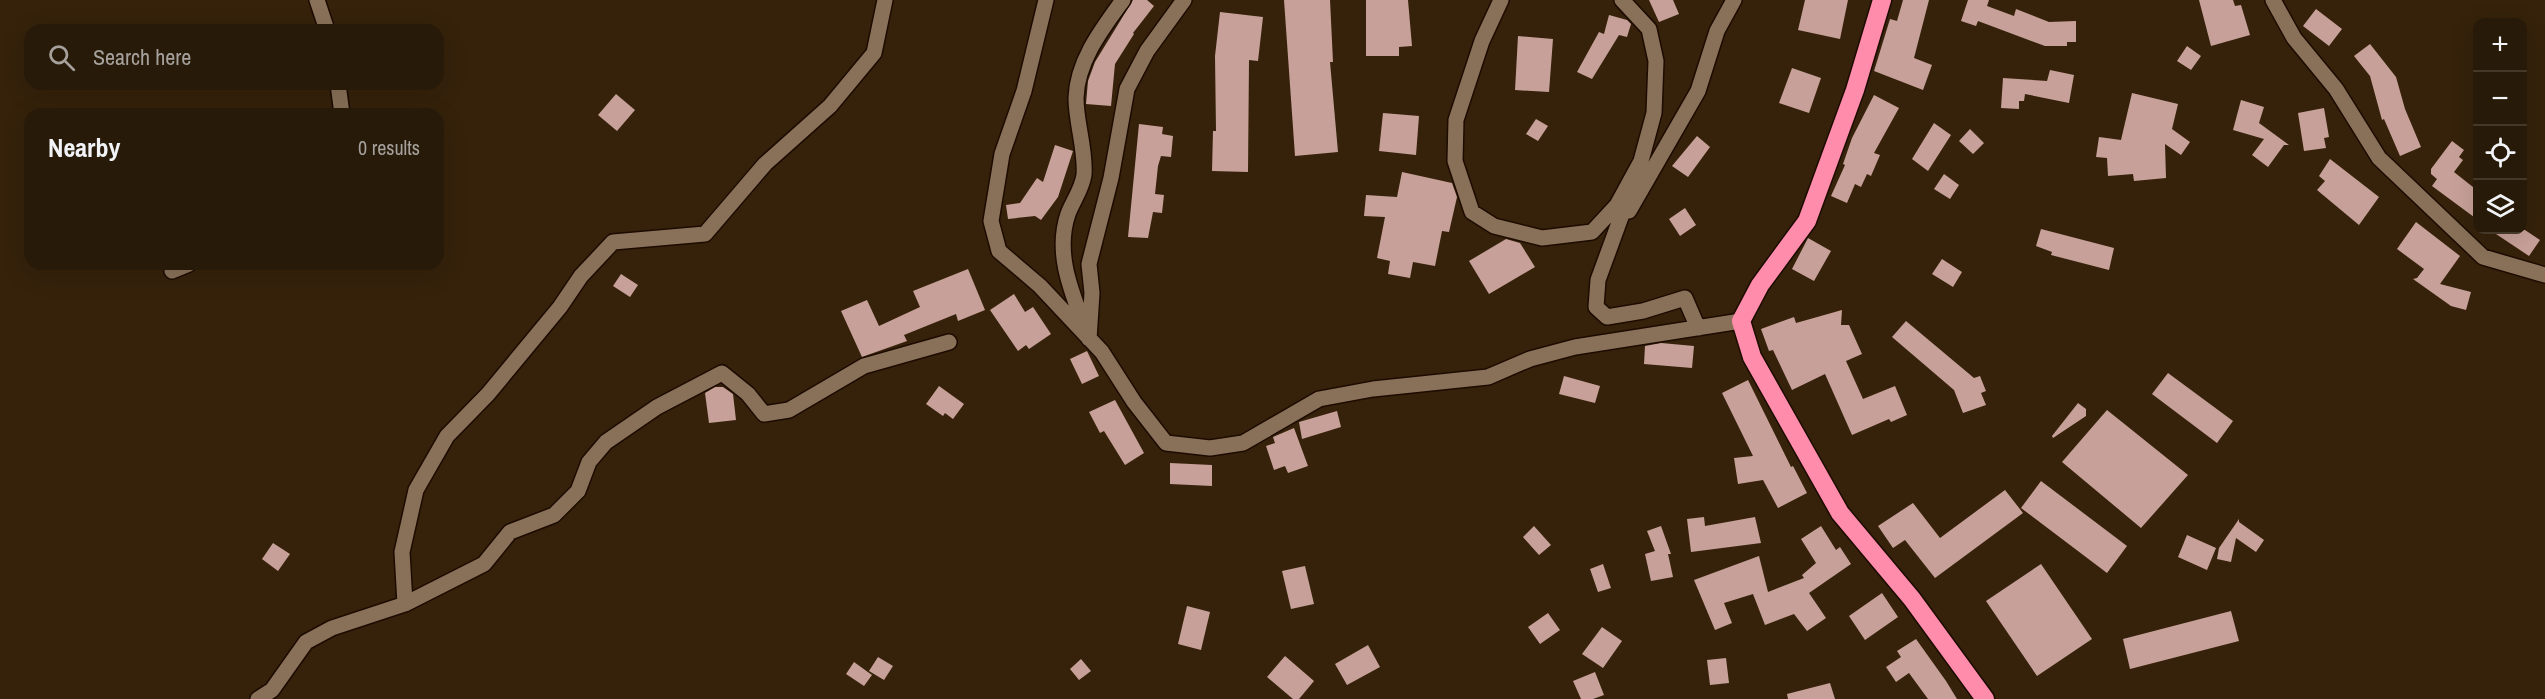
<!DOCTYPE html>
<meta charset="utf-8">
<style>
body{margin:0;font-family:"Archivo Narrow",sans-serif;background:#342716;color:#f1f3f6}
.controls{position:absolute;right:18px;top:18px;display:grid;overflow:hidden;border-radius:12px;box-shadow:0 6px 24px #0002}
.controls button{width:54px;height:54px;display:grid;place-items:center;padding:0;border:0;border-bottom:2px solid #443829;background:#281a08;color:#f1f3f6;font:30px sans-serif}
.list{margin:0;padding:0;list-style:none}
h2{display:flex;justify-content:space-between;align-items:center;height:78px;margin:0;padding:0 24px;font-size:26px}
h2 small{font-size:20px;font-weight:400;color:#a5a19c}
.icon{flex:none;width:33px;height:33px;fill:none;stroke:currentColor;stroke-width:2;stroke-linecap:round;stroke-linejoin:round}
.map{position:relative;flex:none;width:2545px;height:699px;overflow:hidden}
.search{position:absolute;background:#281a08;box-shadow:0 6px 24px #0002;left:24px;top:24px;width:420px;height:66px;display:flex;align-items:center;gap:15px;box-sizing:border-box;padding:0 21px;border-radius:18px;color:#a5a19c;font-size:22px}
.panel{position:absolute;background:#281a08;box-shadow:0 6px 24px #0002;left:24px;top:108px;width:420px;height:162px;border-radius:18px}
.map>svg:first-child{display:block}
</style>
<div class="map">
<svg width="2545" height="699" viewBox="0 0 2545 699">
<rect width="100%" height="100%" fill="#36220b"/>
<path fill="#c7a199" d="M1133,0H1147L1154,6L1133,33L1134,34L1115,64L1111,106L1086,104L1088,81L1095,62Z
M1284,0H1330L1333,62H1330L1338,152L1295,156Z
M1366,0H1408L1412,46L1399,47V56H1366Z
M1649,0H1673L1679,14L1659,22Z
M1805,0H1848L1840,39L1798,30Z
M1903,0H1929L1914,58L1932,65L1923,90L1874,71L1890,19L1897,21Z
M1968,0H1989L1987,6L2014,16L2016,9L2049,22L2076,21V42H2067V46H2045L1978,21L1976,26L1961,21Z
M2199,0H2233L2235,6L2241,5L2250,35L2211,46Z
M2316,9L2342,29L2329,46L2303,26Z
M1220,12L1263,17L1258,61L1249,60L1248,172L1212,171L1213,131H1216L1215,56Z
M1609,15L1627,20L1631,24L1627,37L1619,35L1592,79L1577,72L1599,32L1604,34Z
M1518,36L1553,39L1549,92L1515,90Z
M2370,44L2396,77L2405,109L2421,147L2400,156L2384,119L2382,120L2370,76L2354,56Z
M2187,46L2201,56L2191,70L2177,61Z
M1792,68L1821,78L1809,113L1779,103Z
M2050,70L2074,75L2069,103L2025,94L2024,101H2019V109L2001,108L2003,78L2047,81Z
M2132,93L2178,104L2172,129L2190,142L2181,155L2165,144L2166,178L2134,181L2133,174L2108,176L2107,158L2096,157L2099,137L2121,140Z
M616,94L635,110L617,131L598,115Z
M1874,95L1899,108L1874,153L1880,155L1871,176L1867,174L1861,187L1855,184L1847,203L1831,196L1845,165L1843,164L1852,138Z
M2241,100L2264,107L2259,123L2289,145H2284L2268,167L2252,155L2264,139L2233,130Z
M2324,108L2329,137L2324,138L2326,148L2304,151L2298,113Z
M1383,113L1419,116L1416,155L1379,151Z
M1536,119L1548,126L1538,141L1526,134Z
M1934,123L1951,135L1928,171L1912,159Z
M1139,124L1163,127L1162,134L1173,136L1171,157L1161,156L1158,166L1155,194L1164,195L1162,213L1153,212L1148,238L1128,237Z
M1970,129L1984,143L1973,154L1959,141Z
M1697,136L1710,147L1688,177L1672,166Z
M2452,141L2464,150L2459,157L2463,160L2454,172L2478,191V220L2432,186L2437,179L2431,174V169Z
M1055,145L1073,151L1058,197L1041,220L1035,216L1008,219L1006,205L1020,203L1037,178L1043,182Z
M2330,159L2379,197L2359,225L2317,190L2325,181L2319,176Z
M1402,172L1452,183L1457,197L1449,232L1442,231L1435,266L1413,262L1410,278L1388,274L1390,261L1377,258L1385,217L1364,216L1366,195L1397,197Z
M1944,174L1959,185L1950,199L1934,189Z
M1685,208L1696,225L1680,236L1669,219Z
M2416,222L2460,256L2440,284L2471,292L2466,310L2451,306L2413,279L2417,278L2424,269L2397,249Z
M2041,229L2114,248L2109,270L2051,255L2052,252L2036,246Z
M2490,230H2525L2540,240L2529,256Z
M1808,238L1831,251L1814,281L1792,269Z
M1506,239L1520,243L1535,267L1489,294L1469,261Z
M1942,259L1962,272L1953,287L1932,274Z
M968,269L985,310L958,321L956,314L904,335L907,341L862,357L841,311L867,300L879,326L920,307L913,291Z
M621,274L638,285L630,297L613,286Z
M1014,294L1025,312L1033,307L1051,334L1029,349L1026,345L1018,351L990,310Z
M1842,310L1841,325H1849L1862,354L1846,361L1863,399L1895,386L1907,415L1891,422L1889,419L1852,435L1825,374L1792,390L1773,350L1769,351L1761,329L1794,317L1796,323Z
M1906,321L1974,378L1980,376L1986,391L1981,393L1986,405L1963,413L1954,390L1892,337Z
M1661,343L1694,346L1692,368L1644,364L1645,346Z
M1087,351L1099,376L1082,384L1070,359Z
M2168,373L2233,421L2217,443L2152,394Z
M1564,376L1600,386L1595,403L1559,394Z
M1748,380L1791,467L1793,466L1807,493L1778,508L1763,480L1738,484L1734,458L1753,456L1722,393Z
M939,386L964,404L953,419L945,413L943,416L926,404Z
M715,387H723L733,394L736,420L709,423L705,393Z
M1115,400L1144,453L1125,465L1104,431L1100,433L1089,412Z
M2078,403L2086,409V416L2053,438L2052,436Z
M2107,410L2188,475L2141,528L2062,462Z
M1337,411L1341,427L1302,439L1299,422Z
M1294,428L1308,466L1288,473L1285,466L1274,470L1266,446L1275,443L1273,437Z
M1170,463L1212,465V486L1170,484Z
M2041,481L2127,546L2107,573L2021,508Z
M2005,490L2023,513L1935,578L1905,540L1893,548L1878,526L1913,503L1940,538Z
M1704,517L1705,526L1755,517L1761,543L1691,552L1687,519Z
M2239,519V522L2264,540L2256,552L2236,538L2231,562L2217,559L2219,548Z
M1534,526L1551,545L1539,555L1523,537Z
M1661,526L1671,554H1668L1673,577L1651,581L1645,554L1655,551L1647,531Z
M1821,526L1836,550L1840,547L1851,564L1809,593L1826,618L1807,631L1794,614L1765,625L1753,594L1724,603L1732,623L1715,630L1694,580L1759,556L1768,592L1804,578L1802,575L1816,563L1801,539Z
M2187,535L2216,548L2207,570L2178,557Z
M273,543L290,554L278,571L262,559Z
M1603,564L1611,588L1598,592L1590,569Z
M2041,564L2092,639L2037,676L1986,601Z
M1305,566L1314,604L1291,609L1282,571Z
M1882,593L1898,617L1865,640L1849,616Z
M1187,606L1210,612L1201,650L1178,644Z
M2231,611L2239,641L2130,669L2123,639Z
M1548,613L1560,630L1540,644L1528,627Z
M1602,627L1622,641L1603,668L1582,654Z
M1916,639L1946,681L1957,699H1928L1909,673L1896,682L1886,667L1901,657L1897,651Z
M1368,645L1380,667L1347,685L1335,664Z
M1285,656L1314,681L1299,699H1293L1267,677Z
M878,657L893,666L884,680L869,671Z
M1726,658L1729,683L1710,685L1707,660Z
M1081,659L1091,671L1079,680L1070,669Z
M854,662L872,675L864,686L846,674Z
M1595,672L1604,695L1593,699H1581L1573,681Z
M1830,683L1835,699H1788L1787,694Z"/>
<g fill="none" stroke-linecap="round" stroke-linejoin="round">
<g stroke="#1d0b00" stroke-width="18">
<path id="minor" d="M317,0L327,30
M1046,0L1024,91L1002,154L991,221L999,251L1040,286L1102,352L1134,402L1166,443L1210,448L1243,443L1319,399L1373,389L1488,377L1530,359L1575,347L1741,321
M1501,0L1482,41L1456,120L1455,161L1472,212L1494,226L1542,238L1592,232L1617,205L1641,161L1654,113L1656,61L1649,29L1622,0
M2273,0L2294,38L2336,89L2379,158L2483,257L2545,275
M338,84L342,114
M1628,198L1598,280L1596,307L1607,317L1643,311L1685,298L1698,328
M1629,211L1698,91L1717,31L1734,0
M172,271L189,264
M1087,333C1073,295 1054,255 1068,214C1073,201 1082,189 1084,175C1086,150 1076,123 1076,98C1077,61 1102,29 1123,0
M1089,339L1092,293L1089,264L1111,178L1127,89L1147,51L1184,0
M405,604L484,564L510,532L554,515L578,491L589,462L606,442L657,407L722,373L748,394L764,414L789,410L864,366L949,342
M258,699L272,690L306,642L332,628L405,604L402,552L416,490L447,436L488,394L560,307L581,276L613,242L705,234L765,164L830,106L874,53L885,0"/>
</g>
<g stroke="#1d0b00" stroke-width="21">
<path id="highway" d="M1882,0L1855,90L1807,221L1760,285L1741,321L1752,357L1840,513L1912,599L1985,699"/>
</g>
<use href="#minor" stroke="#897159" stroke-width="15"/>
<use href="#highway" stroke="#ff8caa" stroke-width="18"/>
</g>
</svg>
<div class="controls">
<button>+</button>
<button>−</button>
<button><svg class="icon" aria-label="locate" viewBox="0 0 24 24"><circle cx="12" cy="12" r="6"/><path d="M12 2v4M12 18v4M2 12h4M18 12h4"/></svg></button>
<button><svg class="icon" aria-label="layers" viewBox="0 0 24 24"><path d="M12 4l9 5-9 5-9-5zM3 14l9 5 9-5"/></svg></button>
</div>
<div class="search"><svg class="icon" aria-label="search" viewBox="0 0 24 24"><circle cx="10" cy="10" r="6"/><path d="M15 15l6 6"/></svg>Search here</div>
<section class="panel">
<h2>Nearby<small>0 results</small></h2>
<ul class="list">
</ul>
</section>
</div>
